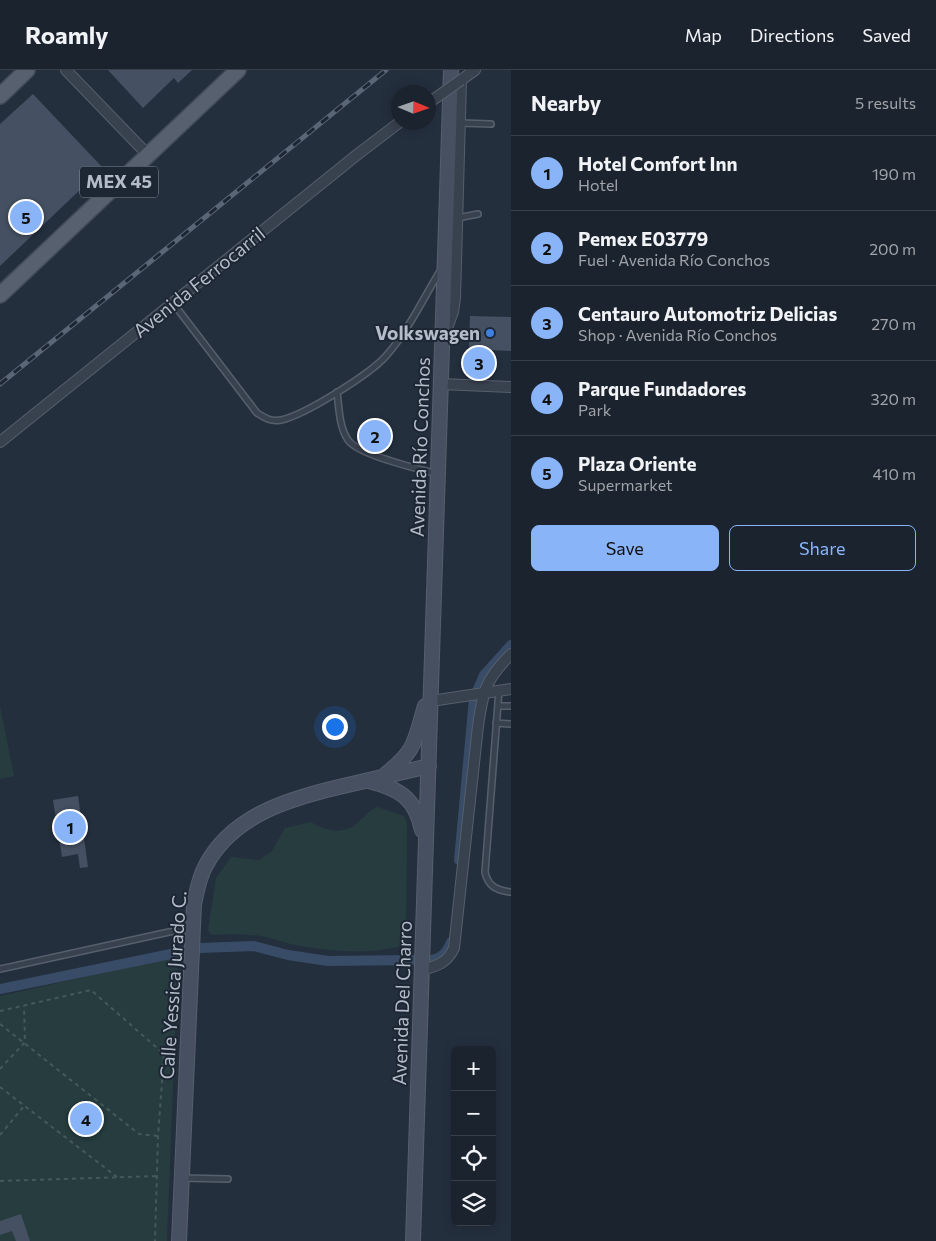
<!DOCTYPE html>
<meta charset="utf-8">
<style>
body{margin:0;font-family:Commissioner,sans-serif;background:#282f3a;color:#f1f3f6}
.controls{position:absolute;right:15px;bottom:15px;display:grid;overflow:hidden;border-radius:8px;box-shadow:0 2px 12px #0003}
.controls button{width:45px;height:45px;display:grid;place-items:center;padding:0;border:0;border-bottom:1px solid #39404a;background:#1b232e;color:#f1f3f6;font:25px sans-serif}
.compass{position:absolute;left:391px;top:15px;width:45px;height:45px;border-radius:50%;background:#1b232e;box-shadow:0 2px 12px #0003;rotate:92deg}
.you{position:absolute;left:334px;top:656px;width:18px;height:18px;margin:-12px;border:4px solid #fff;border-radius:50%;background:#1a73e8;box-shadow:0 0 0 8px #1a73e833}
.badge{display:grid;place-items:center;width:32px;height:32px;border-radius:50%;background:#8ab4f8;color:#111;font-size:16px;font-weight:700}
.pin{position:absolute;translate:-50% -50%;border:2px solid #fff;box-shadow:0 1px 5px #0006}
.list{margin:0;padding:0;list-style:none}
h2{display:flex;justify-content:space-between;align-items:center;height:65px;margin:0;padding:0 20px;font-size:21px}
h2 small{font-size:16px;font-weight:400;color:#a0a4aa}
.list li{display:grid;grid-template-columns:32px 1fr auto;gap:15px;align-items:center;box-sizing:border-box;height:75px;padding:0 20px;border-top:1px solid #39404a}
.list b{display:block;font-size:19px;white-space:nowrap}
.list p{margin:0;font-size:16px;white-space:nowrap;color:#a0a4aa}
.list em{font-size:16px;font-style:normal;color:#a0a4aa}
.actions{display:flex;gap:10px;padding:15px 20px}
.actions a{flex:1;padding:11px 0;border:1px solid #8ab4f8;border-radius:8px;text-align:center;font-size:18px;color:#8ab4f8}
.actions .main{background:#8ab4f8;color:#111}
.icon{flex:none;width:28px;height:28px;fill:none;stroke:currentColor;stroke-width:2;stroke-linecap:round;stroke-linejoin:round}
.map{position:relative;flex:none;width:511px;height:1171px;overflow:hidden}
header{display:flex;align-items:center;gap:30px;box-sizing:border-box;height:70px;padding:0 25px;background:#1b232e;border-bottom:1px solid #39404a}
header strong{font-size:24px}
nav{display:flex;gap:28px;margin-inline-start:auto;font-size:18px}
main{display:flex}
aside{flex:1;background:#1b232e}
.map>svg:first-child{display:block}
</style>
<header>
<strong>Roamly</strong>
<nav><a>Map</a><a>Directions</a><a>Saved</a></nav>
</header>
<main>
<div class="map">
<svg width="511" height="1171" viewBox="0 0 511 1171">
<rect width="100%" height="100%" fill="#242f3e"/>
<path fill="#263c3f" d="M0,636L14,706L0,709Z
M378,737L404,746L407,753L406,874C374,886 329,881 295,875C284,873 273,868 261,866C244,864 228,864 211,865L208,860L216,808L231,787L259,790L271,782L285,758L311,752C324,761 343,765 356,754C364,748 368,740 378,737Z
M178,886L167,1171H0V926Z"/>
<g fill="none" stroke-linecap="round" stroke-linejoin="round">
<path stroke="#394c67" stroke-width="10" d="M459,790L474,629L484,605L511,575
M431,890C442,888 447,882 451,872
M0,919L200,878L254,876L288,885L328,891L413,890"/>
</g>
<path fill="#455162" d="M108,0H192L178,13L174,8L143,38Z
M33,24L103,98L0,196V54Z
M470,246L511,247V281L489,280V306L468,305Z
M78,726L88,797L80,798L78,784L62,787L53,730Z
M21,1144L30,1171H16L12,1161L0,1165V1151Z"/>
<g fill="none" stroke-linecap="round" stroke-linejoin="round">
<g stroke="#565f6c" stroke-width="8">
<path id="service" d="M460,53L491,54
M457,148L478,144
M173,233L257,343C265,348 271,352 281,350C305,345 370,304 386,286C408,261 423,229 440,201
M337,322C339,337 339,357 348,370C358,385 419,399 438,404
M499,620L485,802C488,817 497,820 510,822
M498,636H511
M496,653L511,654
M0,899L169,862L192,859
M182,1108L228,1109"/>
</g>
<g stroke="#565f6c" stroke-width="12">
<path id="minor" d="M66,0L148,85
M445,263L453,242L455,228L461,10L475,0
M441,314L511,317
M0,372L358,84L400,52
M431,631L511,619
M422,900C437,896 447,893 454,878L478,656C483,621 485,610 511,584"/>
</g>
<g stroke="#565f6c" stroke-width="16">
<path id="secondary" d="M386,704C417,679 414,672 425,636
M369,711C400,719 415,728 422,760
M179,1171L194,834C197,821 199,808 205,797C231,746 288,729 339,717C369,710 399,703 429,696
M413,1171L451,0"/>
</g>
<g stroke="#414a57" stroke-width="18">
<path id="primary" d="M0,26L27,0
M0,225L238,0"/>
</g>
<path stroke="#44595c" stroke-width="2" stroke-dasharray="4 4" stroke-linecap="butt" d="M0,941L91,920L164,984L158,1066L155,1171
M0,954L139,1064L158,1066
M0,999L25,972L24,936
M0,1017L117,1107
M0,1065L24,1036
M0,1111L157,1106"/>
<use href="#service" stroke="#38414e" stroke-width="5"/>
<use href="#minor" stroke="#38414e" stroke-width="10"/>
<use href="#secondary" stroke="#465061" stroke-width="14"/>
<use href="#primary" stroke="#56606e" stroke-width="15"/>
<g stroke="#5a6575" stroke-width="5">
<path id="rail" d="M0,314L386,0"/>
</g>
<use href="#rail" stroke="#1d2633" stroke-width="3" stroke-dasharray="9" stroke-linecap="butt"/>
<g stroke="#565f6c" stroke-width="12" stroke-linecap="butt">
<path id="minor-bridge" d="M430,32L461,10"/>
</g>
<use href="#minor-bridge" stroke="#38414e" stroke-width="10"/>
</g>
<circle fill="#3f7fe0" stroke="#1d2633" stroke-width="2" cx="490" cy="263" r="5"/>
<g text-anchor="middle" stroke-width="4" stroke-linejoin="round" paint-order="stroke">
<rect fill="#1d2633" stroke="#878f9c" stroke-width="1" x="80" y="96.5" width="78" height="31" rx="4"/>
<g font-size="18" font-weight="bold" fill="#b4bcc9">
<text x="119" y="118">MEX 45</text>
</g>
<g font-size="19" fill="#b4bcc9" stroke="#1d2633">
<text transform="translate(199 212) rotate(-39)" y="7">Avenida Ferrocarril</text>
<text transform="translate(420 377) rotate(-88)" y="7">Avenida Río Conchos</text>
<text transform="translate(173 915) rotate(-86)" y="7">Calle Yessica Jurado C.</text>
<text transform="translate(402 933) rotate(-88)" y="7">Avenida Del Charro</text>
</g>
<g font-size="19" font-weight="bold" fill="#b4bcc9" stroke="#1d2633" text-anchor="end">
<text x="480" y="270">Volkswagen</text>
</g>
</g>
</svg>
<div class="controls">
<button>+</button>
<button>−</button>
<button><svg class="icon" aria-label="locate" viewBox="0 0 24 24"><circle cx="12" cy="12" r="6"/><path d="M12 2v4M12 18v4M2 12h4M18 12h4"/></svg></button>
<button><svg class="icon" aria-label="layers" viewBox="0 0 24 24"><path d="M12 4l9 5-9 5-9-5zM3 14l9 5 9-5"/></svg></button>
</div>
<svg class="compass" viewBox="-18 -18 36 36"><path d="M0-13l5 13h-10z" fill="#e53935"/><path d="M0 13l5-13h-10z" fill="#a0a4aa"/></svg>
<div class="you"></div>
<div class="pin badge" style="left:70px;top:757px">1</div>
<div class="pin badge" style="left:375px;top:366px">2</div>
<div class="pin badge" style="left:479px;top:293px">3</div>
<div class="pin badge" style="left:86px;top:1049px">4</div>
<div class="pin badge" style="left:26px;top:147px">5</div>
</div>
<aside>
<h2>Nearby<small>5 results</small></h2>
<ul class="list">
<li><span class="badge">1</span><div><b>Hotel Comfort Inn</b><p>Hotel</p></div><em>190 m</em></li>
<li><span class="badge">2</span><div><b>Pemex E03779</b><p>Fuel · Avenida Río Conchos</p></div><em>200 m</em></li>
<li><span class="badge">3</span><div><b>Centauro Automotriz Delicias</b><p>Shop · Avenida Río Conchos</p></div><em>270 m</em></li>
<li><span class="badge">4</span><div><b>Parque Fundadores</b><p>Park</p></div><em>320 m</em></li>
<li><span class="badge">5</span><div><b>Plaza Oriente</b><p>Supermarket</p></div><em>410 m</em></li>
</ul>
<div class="actions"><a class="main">Save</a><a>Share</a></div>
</aside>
</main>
